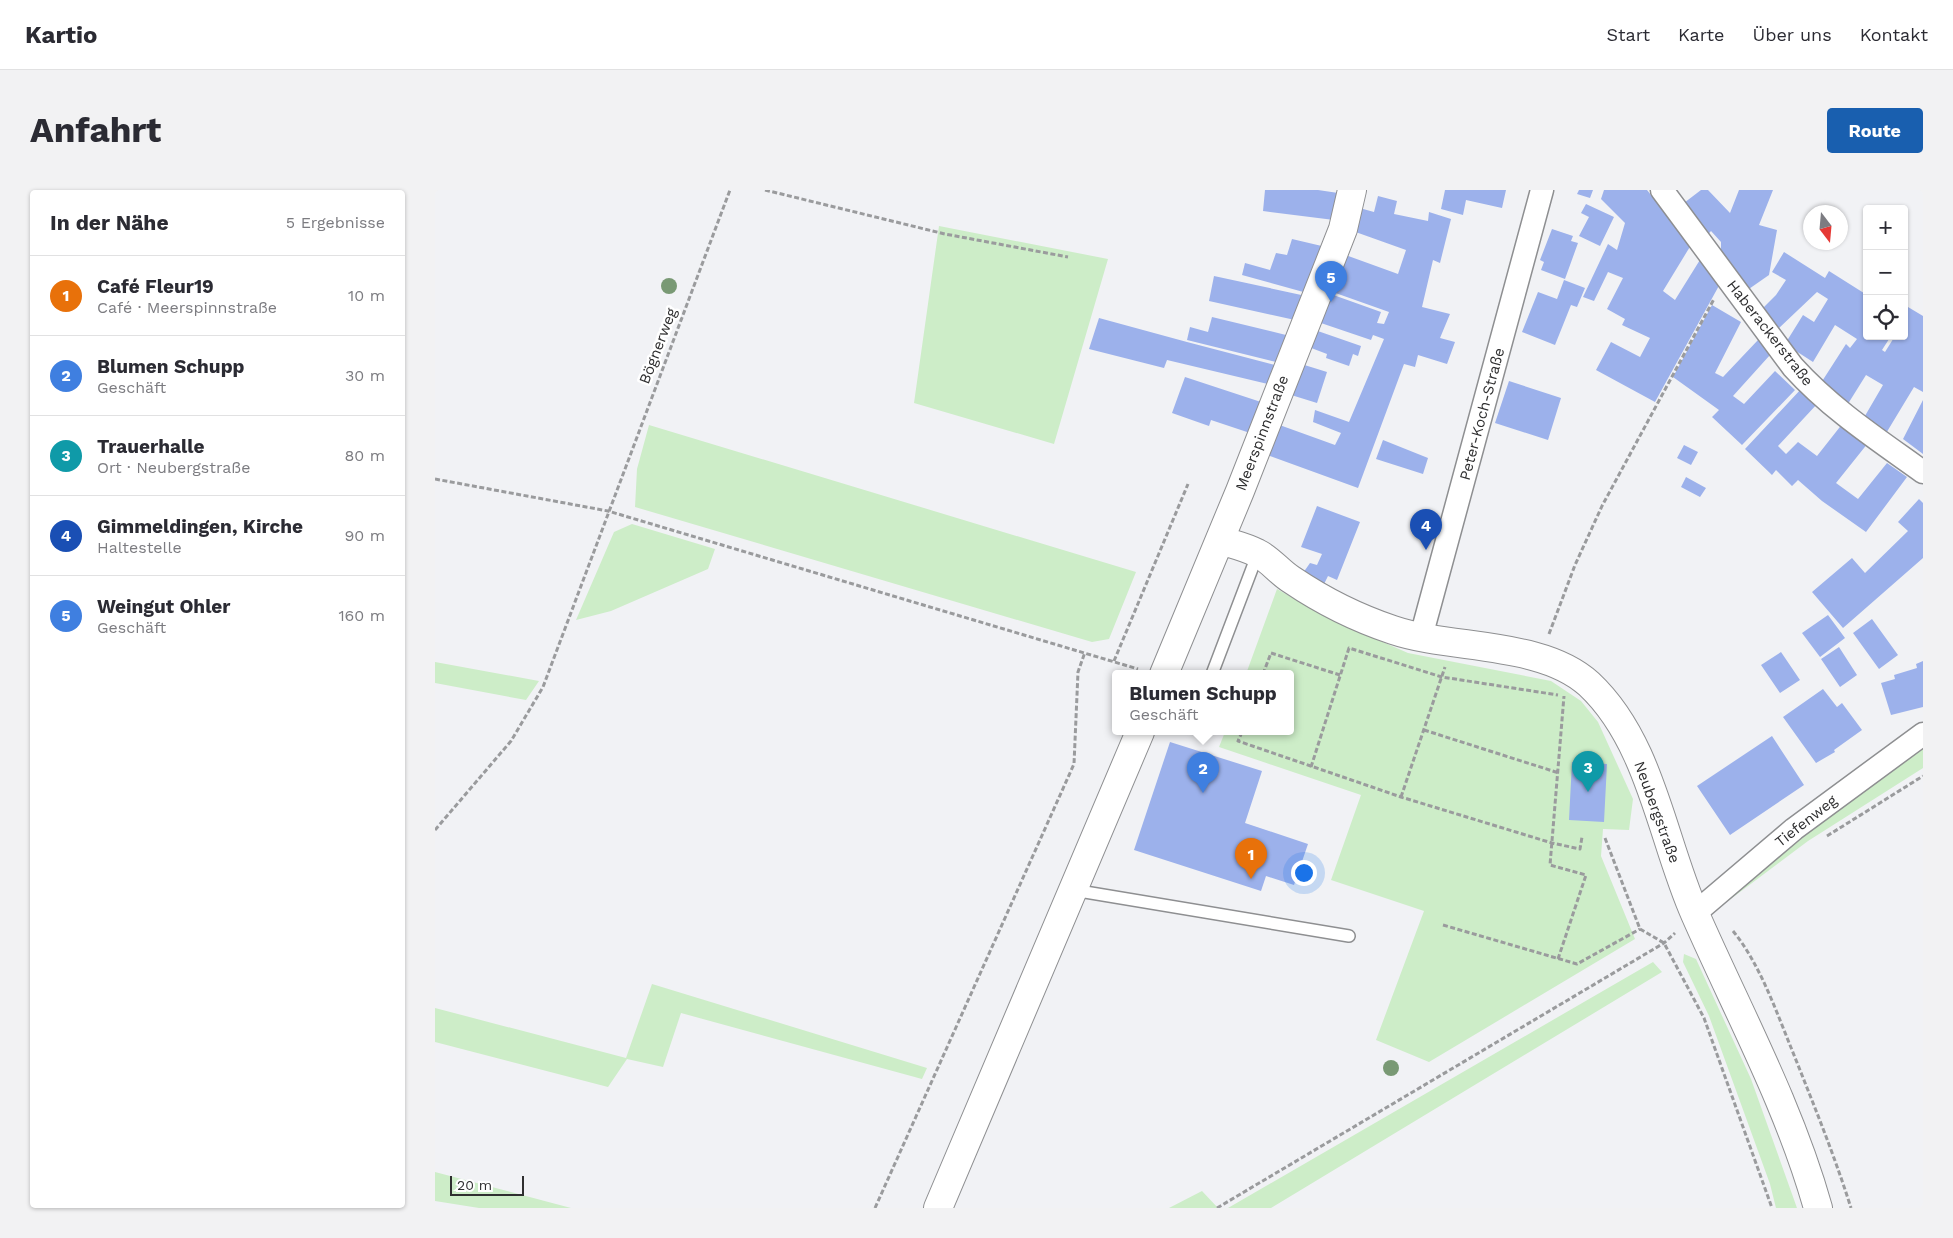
<!DOCTYPE html>
<html lang="de">
<meta charset="utf-8">
<style>
body{margin:0;font-family:"Work Sans",sans-serif;background:#f2f2f3;color:#2b2b33}
.controls{position:absolute;right:15px;top:15px;display:grid;overflow:hidden;border-radius:5px;box-shadow:0 1px 4px #0004}
.controls button{width:45px;height:45px;display:grid;place-items:center;padding:0;border:0;border-bottom:1px solid #e1e1e2;background:#fff;color:#2b2b33;font:25px sans-serif}
.compass{position:absolute;left:1368px;top:15px;width:45px;height:45px;border-radius:50%;background:#fff;box-shadow:0 1px 4px #0004;rotate:164deg}
.scale{position:absolute;left:15px;bottom:12px;width:74px;box-sizing:border-box;padding-left:5px;border:2px solid #2f2f30;border-top:0;font-size:14px;line-height:18px;white-space:nowrap;color:#2f2f30;-webkit-text-stroke:4px #fff;paint-order:stroke}
.you{position:absolute;left:868px;top:682px;width:18px;height:18px;margin:-12px;border:4px solid #fff;border-radius:50%;background:#1a73e8;box-shadow:0 0 0 8px #1a73e833}
.badge{display:grid;place-items:center;width:32px;height:32px;border-radius:50%;background:#195faf;color:#fff;font-size:16px;font-weight:700}
.pin{position:absolute;translate:-50% -41px;filter:drop-shadow(0 1px 2px #0008)}
.pin::after{content:'';position:absolute;top:26px;width:18px;height:15px;background:inherit;clip-path:polygon(0 0,100% 0,50% 100%)}
.popup{position:absolute;left:677px;top:480px;width:182px;height:65px;box-sizing:border-box;display:grid;place-content:center;border-radius:5px;background:#fff;filter:drop-shadow(0 1px 4px #0005);font-size:16px;white-space:nowrap;color:#7c7c81}
.popup b{font-size:19px;color:#2b2b33}
.popup::after{content:'';position:absolute;left:50%;top:100%;margin-left:-10px;border:10px solid transparent;border-top-color:#fff}
.list{margin:0;padding:0;list-style:none}
h2{display:flex;justify-content:space-between;align-items:center;height:65px;margin:0;padding:0 20px;font-size:21px}
h2 small{font-size:16px;font-weight:400;color:#7c7c81}
.list li{display:grid;grid-template-columns:32px 1fr auto;gap:15px;align-items:center;box-sizing:border-box;height:80px;padding:0 20px;border-top:1px solid #e1e1e2}
.list b{display:block;font-size:19px;white-space:nowrap}
.list p{margin:0;font-size:16px;white-space:nowrap;color:#7c7c81}
.list em{font-size:16px;font-style:normal;color:#7c7c81}
.icon{flex:none;width:28px;height:28px;fill:none;stroke:currentColor;stroke-width:2;stroke-linecap:round;stroke-linejoin:round}
.map{position:relative;flex:none;width:1488px;height:1018px;overflow:hidden;border-radius:5px}
header{display:flex;align-items:center;gap:30px;box-sizing:border-box;height:70px;padding:0 25px;background:#fff;border-bottom:1px solid #e1e1e2}
header strong{font-size:24px}
nav{display:flex;gap:28px;margin-inline-start:auto;font-size:18px}
.intro{display:flex;align-items:center;justify-content:space-between;box-sizing:border-box;height:120px;padding:0 30px}
h1{margin:0;font-size:35px}
.button{padding:12px 22px;border-radius:5px;background:#195faf;color:#fff;font-size:18px;font-weight:700}
main{display:flex;gap:30px;padding:0 30px}
aside{flex:1;background:#fff;border-radius:5px;box-shadow:0 1px 4px #0004}
.map>svg:first-child{display:block}
</style>
<header>
<strong>Kartio</strong>
<nav><a>Start</a><a>Karte</a><a>Über uns</a><a>Kontakt</a></nav>
</header>
<div class="intro"><h1>Anfahrt</h1><a class="button">Route</a></div>
<main>
<aside>
<h2>In der Nähe<small>5 Ergebnisse</small></h2>
<ul class="list">
<li><span class="badge" style="background:#e8710a">1</span><div><b>Café Fleur19</b><p>Café · Meerspinnstraße</p></div><em>10 m</em></li>
<li><span class="badge" style="background:#3f7fe0">2</span><div><b>Blumen Schupp</b><p>Geschäft</p></div><em>30 m</em></li>
<li><span class="badge" style="background:#0f9aa8">3</span><div><b>Trauerhalle</b><p>Ort · Neubergstraße</p></div><em>80 m</em></li>
<li><span class="badge" style="background:#1a4fb4">4</span><div><b>Gimmeldingen, Kirche</b><p>Haltestelle</p></div><em>90 m</em></li>
<li><span class="badge" style="background:#3f7fe0">5</span><div><b>Weingut Ohler</b><p>Geschäft</p></div><em>160 m</em></li>
</ul>
</aside>
<div class="map">
<svg width="1488" height="1018" viewBox="0 0 1488 1018">
<rect width="100%" height="100%" fill="#f1f2f5"/>
<path fill="#cdedc8" d="M504,36L673,69L619,254L479,213Z
M214,235L701,382L674,449L657,452L200,317L202,279Z
M197,334L280,359L273,379L176,421L141,430L179,342Z
M842,399L895,429L973,463L1116,491L1146,511L1163,532L1198,609L1194,640L1168,639L1166,666L1200,749L994,872L941,850L989,721L896,690L926,605L784,557L790,542H856V484H811Z
M0,472L104,491L91,510L0,493Z
M1488,555V578L1373,651L1293,711V706L1379,631Z
M1249,764L1261,769L1316,889L1362,1018H1341L1335,994L1274,826L1248,772Z
M1218,772L1227,782L836,1018H793Z
M217,794L492,878L487,889L246,823L228,877L192,869L173,897L0,852V818L191,868Z
M0,982L136,1018H44L0,1011Z
M767,1001L783,1018H734Z"/>
<path fill="#9cb1eb" d="M830,0H883L910,4L907,31L828,21Z
M1010,0H1071L1067,18L1031,10L1028,25L1006,19Z
M1144,0H1158L1155,8L1142,4Z
M1169,0H1212L1256,55L1228,101L1240,110L1268,65L1286,92L1220,212L1161,180L1176,152L1205,167L1215,148L1187,135L1190,129L1172,119L1188,88L1173,82L1159,111L1148,107L1173,54L1182,60L1190,33L1166,9Z
M1266,0H1273L1295,23L1304,0H1338L1324,35L1342,40L1334,85L1311,101L1286,69V52L1276,41L1269,49L1245,16Z
M943,6L962,11L959,24L993,31L994,22L1016,29L1005,73L998,70L987,117L1015,124L1005,148L1020,152L1012,174L983,165L980,177L969,174L923,298L827,263L839,233L900,255L906,243L878,232L880,220L914,232L949,149L938,145L936,150L880,131L890,102L946,122L942,133L949,134L954,122L892,100L905,63L963,84L971,60L915,40L921,17L939,22Z
M1151,14L1179,27L1165,56L1144,46L1154,27L1146,23Z
M1117,39L1138,46L1136,51L1143,53L1130,89L1106,80L1109,72L1105,70Z
M857,49L891,57L872,103L807,85L810,73L835,80L841,63L852,65Z
M1349,62L1390,88L1394,81L1432,105V146H1456L1447,160L1450,162L1460,146H1469V124L1473,117L1488,126V202L1479,197L1450,245L1427,231L1448,195L1431,185L1411,217L1384,196L1411,154L1415,158L1422,149L1400,135L1378,172L1350,154L1368,125L1379,132L1393,109L1382,102L1343,139L1325,121L1341,105L1351,90L1337,82Z
M779,86L871,106L860,130L774,111Z
M1129,90L1150,98L1142,117L1136,115L1120,155L1087,142L1103,102L1122,109Z
M1277,115L1306,132L1280,183L1288,187L1323,150L1335,165L1298,206L1309,214L1340,181L1360,200L1307,255L1277,227L1284,220L1238,187Z
M777,127L851,145L845,173L752,150L755,137L773,142Z
M664,128L752,152L844,176L837,195L732,170L729,178L654,159Z
M877,139L926,156L923,166L918,164L914,176L891,168L892,164L871,156Z
M863,173L892,182L882,213L853,204Z
M750,187L829,213L818,244L776,230L774,236L737,223Z
M1074,191L1126,208L1113,250L1060,233Z
M1367,198L1383,213L1343,256L1351,264L1363,252L1382,266L1408,233L1433,253L1401,293L1423,309L1452,273L1472,287L1431,342L1387,311L1363,290L1357,296L1341,280L1337,285L1310,259Z
M1488,210V264L1468,249Z
M948,250L993,268L988,284L941,269Z
M1249,255L1263,262L1256,275L1242,268Z
M1251,287L1271,298L1265,307L1246,297Z
M1484,309L1488,313V368L1408,438L1377,402L1417,368L1430,383L1473,341L1463,332Z
M882,316L925,332L902,390L893,386L888,396L868,383L875,373L882,375L887,364L866,357Z
M1393,425L1410,448L1385,467L1367,443Z
M1437,429L1463,465L1444,479L1418,443Z
M1404,457L1422,485L1405,497L1386,469Z
M1346,462L1365,490L1345,503L1326,475Z
M1488,471V517L1456,525L1446,493L1460,489L1459,485L1482,478L1481,474Z
M1388,499L1402,517L1407,513L1427,540L1399,560L1400,562L1381,573L1348,527Z
M1337,546L1369,595L1295,645L1262,596Z
M735,552L827,581L810,633L873,654L859,695L831,686L826,701L699,660Z
M1137,572L1172,574L1169,632L1134,630Z"/>
<g fill="none" stroke-linecap="round" stroke-linejoin="round">
<g stroke="#8e8f91" stroke-width="14">
<path id="service" d="M777,484L823,363
M638,700L914,746"/>
</g>
<g stroke="#8e8f91" stroke-width="25">
<path id="minor" d="M1227,0L1358,177C1396,219 1442,249 1488,282
M986,447L1107,0
M1259,724L1359,639L1488,544"/>
</g>
<g stroke="#8e8f91" stroke-width="30">
<path id="tertiary" d="M785,350C797,354 811,357 822,363C835,369 845,383 857,390C888,411 922,428 958,440C1017,460 1107,451 1154,494C1216,552 1227,650 1260,724C1303,822 1354,915 1383,1018
M729,484L805,301L908,39L917,0
M503,1018L705,542"/>
</g>
<path stroke="#9a9b9d" stroke-width="3" stroke-dasharray="5 2.5" stroke-linecap="butt" d="M330,0L510,44L633,67
M0,289L173,321L703,479
M1114,444L1140,375L1167,316L1279,109
M679,471L753,294
M828,484L836,463L905,485
M989,540L1124,583
M807,542L803,551L966,607L1117,653L1145,659L1147,647
M876,577L914,458L1007,487L1123,505
M966,607L1010,477
M0,640L76,551L108,497L295,0
M1392,646L1488,586
M1170,648L1205,739L1229,753L1269,828L1337,1018
M1008,735L1142,774L1205,739
M1298,741C1325,774 1341,821 1357,860C1378,913 1399,964 1416,1018
M1123,769L1151,685L1115,675L1129,506
M440,1018L639,574L643,482L650,462
M782,1018L1229,753L1240,743"/>
<use href="#service" stroke="#fff" stroke-width="11"/>
<use href="#minor" stroke="#fff" stroke-width="22"/>
<use href="#tertiary" stroke="#fff" stroke-width="28"/>
</g>
<g fill="#799974">
<circle cx="234" cy="96" r="8"/>
<circle cx="956" cy="878" r="8"/>
</g>
<g text-anchor="middle" stroke-width="5" stroke-linejoin="round" paint-order="stroke">
<g font-size="15" fill="#2f2f30" stroke="#fff">
<text transform="translate(1335 143) rotate(52)" y="5">Haberackerstraße</text>
<text transform="translate(223 156) rotate(-69)" y="5">Bögnerweg</text>
<text transform="translate(1047 224) rotate(-75)" y="5">Peter-Koch-Straße</text>
<text transform="translate(827 243) rotate(-69)" y="5">Meerspinnstraße</text>
<text transform="translate(1222 622) rotate(70)" y="5">Neubergstraße</text>
<text transform="translate(1371 631) rotate(-38)" y="5">Tiefenweg</text>
</g>
</g>
</svg>
<div class="controls">
<button>+</button>
<button>−</button>
<button><svg class="icon" aria-label="locate" viewBox="0 0 24 24"><circle cx="12" cy="12" r="6"/><path d="M12 2v4M12 18v4M2 12h4M18 12h4"/></svg></button>
</div>
<svg class="compass" viewBox="-18 -18 36 36"><path d="M0-13l5 13h-10z" fill="#e53935"/><path d="M0 13l5-13h-10z" fill="#7c7c81"/></svg>
<div class="scale">20 m</div>
<div class="you"></div>
<div class="pin badge" style="left:816px;top:689px;background:#e8710a">1</div>
<div class="pin badge" style="left:768px;top:603px;background:#3f7fe0">2</div>
<div class="popup"><b>Blumen Schupp</b>Geschäft</div>
<div class="pin badge" style="left:1153px;top:602px;background:#0f9aa8">3</div>
<div class="pin badge" style="left:991px;top:360px;background:#1a4fb4">4</div>
<div class="pin badge" style="left:896px;top:112px;background:#3f7fe0">5</div>
</div>
</main>
